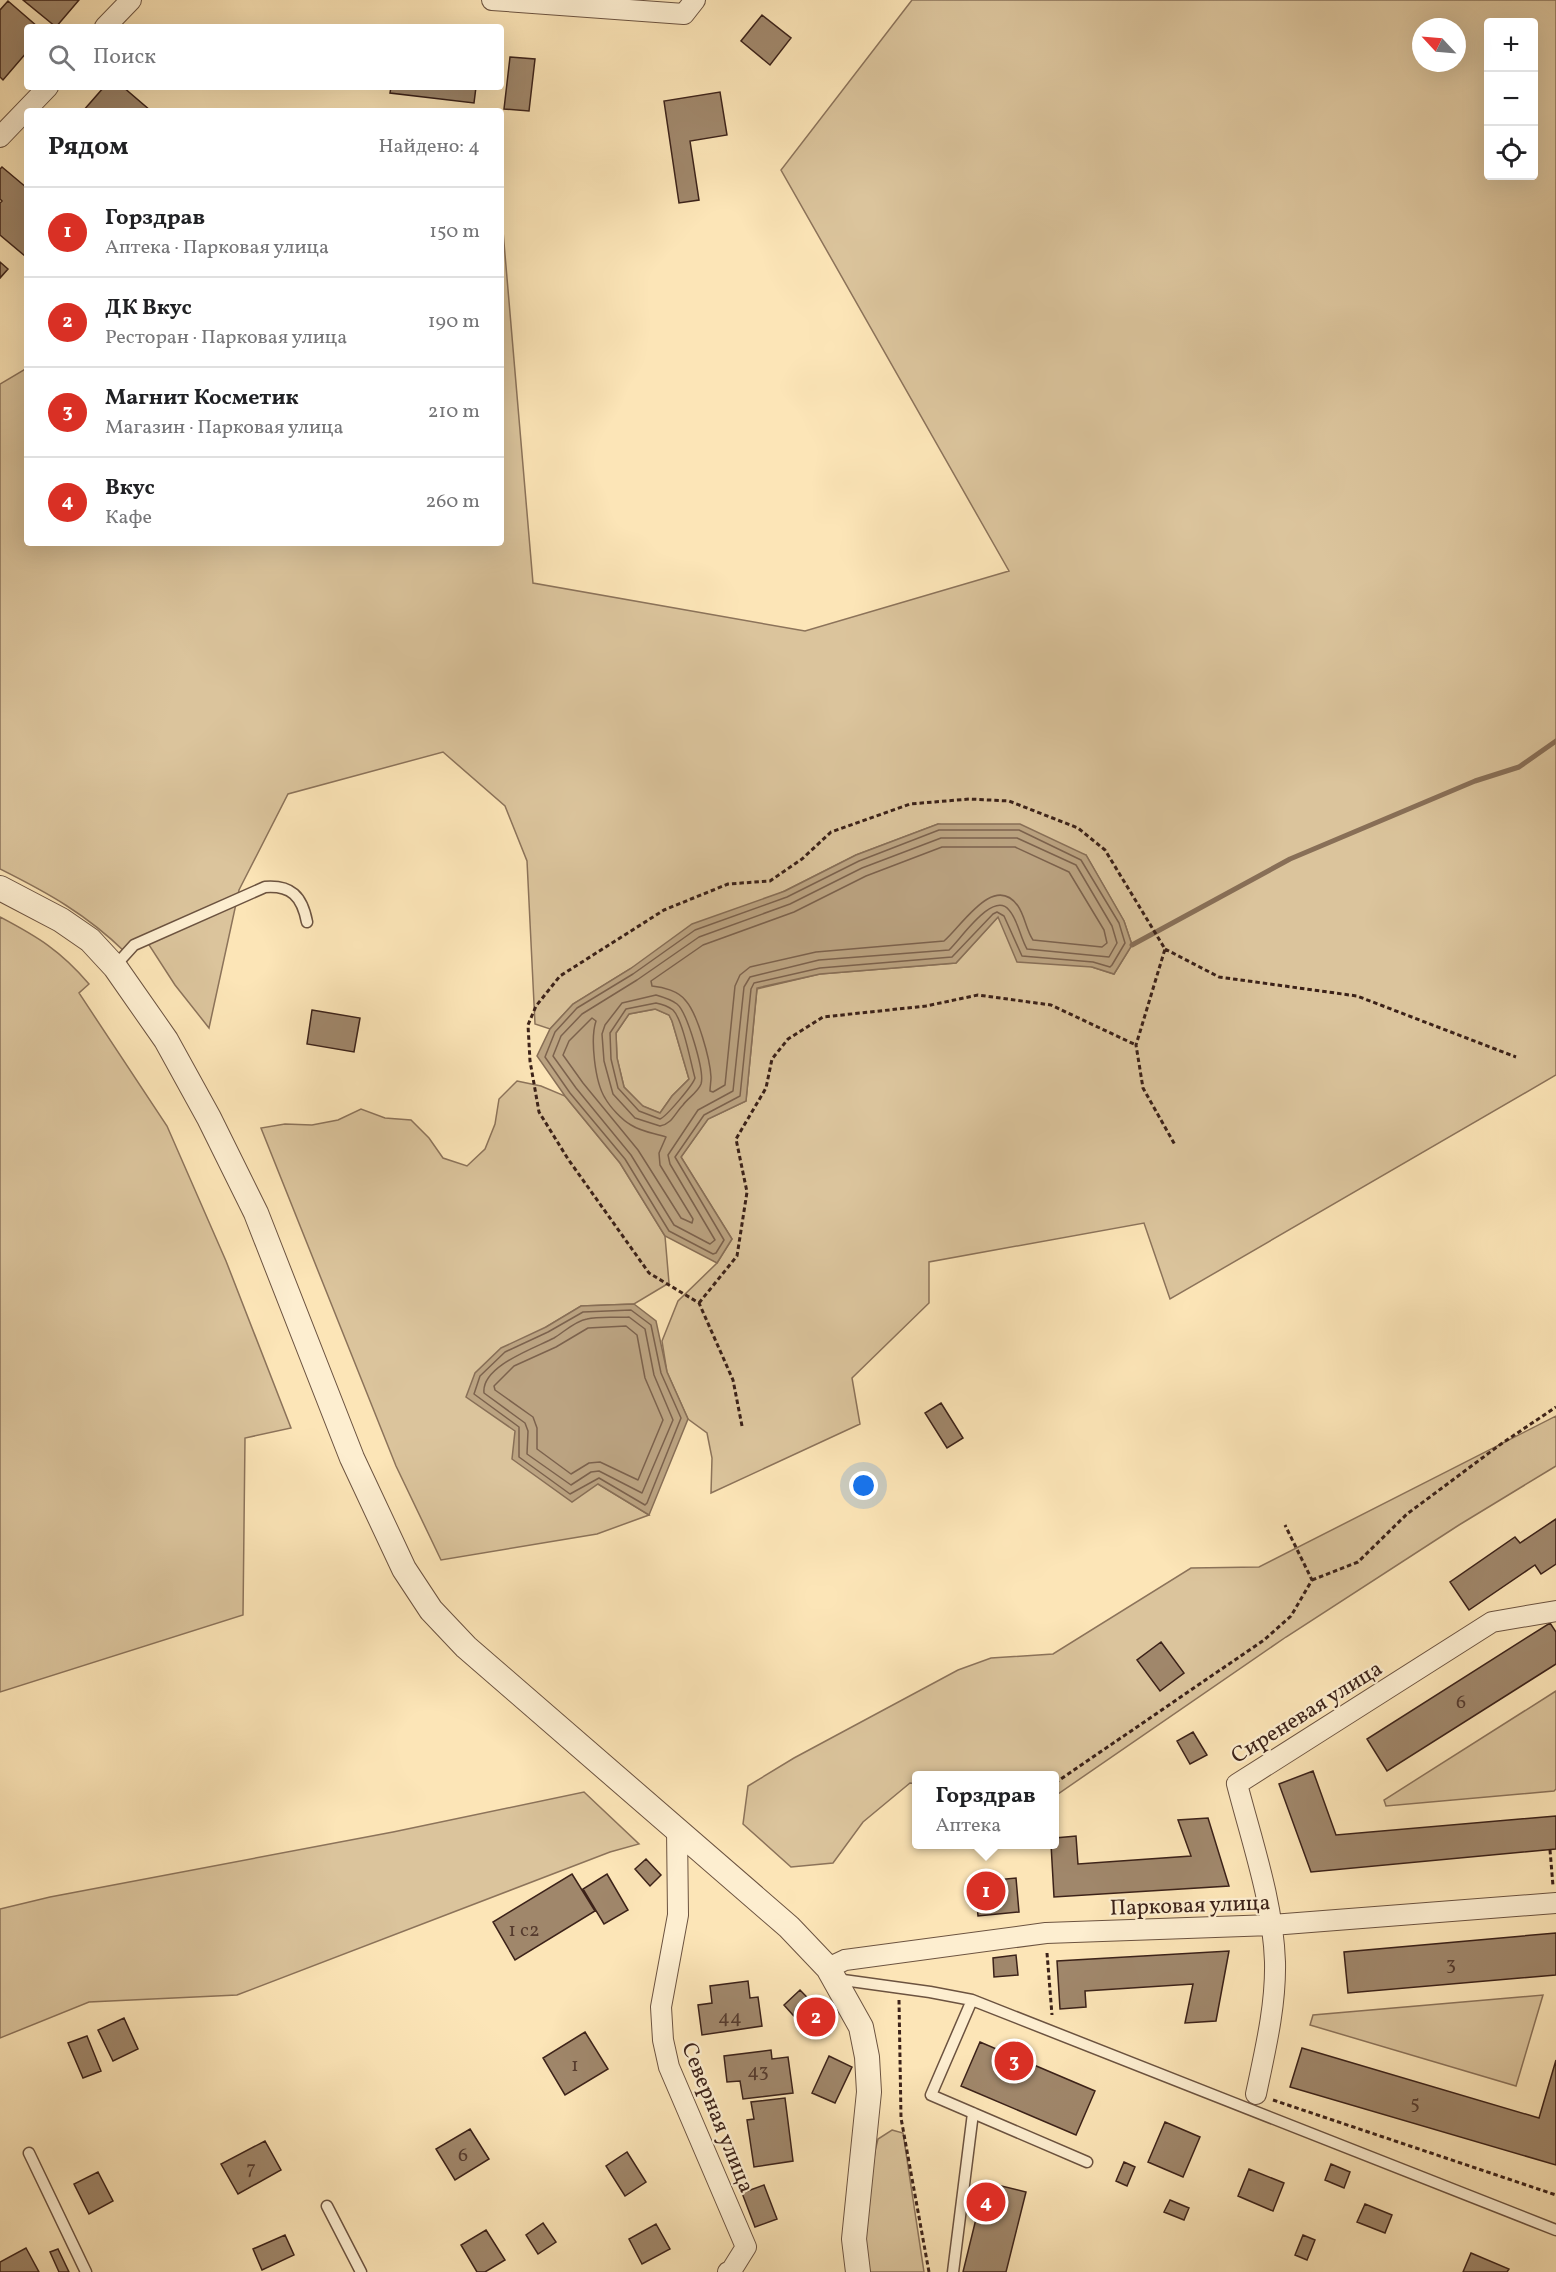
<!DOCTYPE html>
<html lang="ru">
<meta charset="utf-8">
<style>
body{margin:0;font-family:Vollkorn,serif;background:#f2f2f2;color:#202124}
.controls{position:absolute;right:18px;top:18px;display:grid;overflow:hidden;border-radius:6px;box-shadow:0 6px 24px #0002}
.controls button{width:54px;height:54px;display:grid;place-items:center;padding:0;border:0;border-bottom:2px solid #e0e0e0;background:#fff;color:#202124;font:30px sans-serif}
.compass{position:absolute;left:1412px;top:18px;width:54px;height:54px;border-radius:50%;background:#fff;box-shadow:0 6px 24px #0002;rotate:296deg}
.you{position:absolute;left:864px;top:1486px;width:21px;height:21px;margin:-15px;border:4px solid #fff;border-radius:50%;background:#1a73e8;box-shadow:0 0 0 9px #1a73e833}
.badge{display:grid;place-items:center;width:39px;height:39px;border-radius:50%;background:#d93025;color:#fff;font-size:20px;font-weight:700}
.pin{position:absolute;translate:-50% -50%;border:3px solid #fff;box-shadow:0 2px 6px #0006}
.popup{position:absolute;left:912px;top:1771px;width:147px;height:78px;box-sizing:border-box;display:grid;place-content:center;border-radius:6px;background:#fff;filter:drop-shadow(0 2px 4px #0005);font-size:20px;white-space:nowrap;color:#757577}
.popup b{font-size:22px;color:#202124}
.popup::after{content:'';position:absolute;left:50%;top:100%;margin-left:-12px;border:12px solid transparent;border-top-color:#fff}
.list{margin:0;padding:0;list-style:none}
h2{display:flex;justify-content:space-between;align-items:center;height:78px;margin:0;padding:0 24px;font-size:26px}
h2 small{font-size:20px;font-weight:400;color:#757577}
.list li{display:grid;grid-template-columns:39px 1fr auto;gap:18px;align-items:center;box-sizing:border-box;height:90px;padding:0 24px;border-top:2px solid #e0e0e0}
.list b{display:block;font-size:22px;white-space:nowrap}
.list p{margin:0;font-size:20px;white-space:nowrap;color:#757577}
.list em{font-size:20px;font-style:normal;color:#757577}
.icon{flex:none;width:33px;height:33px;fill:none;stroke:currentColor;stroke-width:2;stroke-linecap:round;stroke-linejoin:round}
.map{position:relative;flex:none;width:1556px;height:2272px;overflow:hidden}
.search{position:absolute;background:#fff;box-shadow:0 6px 24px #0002;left:24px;top:24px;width:480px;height:66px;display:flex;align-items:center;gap:15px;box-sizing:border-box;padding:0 21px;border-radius:6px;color:#757577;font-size:22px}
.panel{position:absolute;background:#fff;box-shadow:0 6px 24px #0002;left:24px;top:108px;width:480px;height:438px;border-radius:6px}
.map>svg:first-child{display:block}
</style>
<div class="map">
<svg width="1556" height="2272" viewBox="0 0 1556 2272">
<rect width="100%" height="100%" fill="#fce5b7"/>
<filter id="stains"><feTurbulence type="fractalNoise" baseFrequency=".00333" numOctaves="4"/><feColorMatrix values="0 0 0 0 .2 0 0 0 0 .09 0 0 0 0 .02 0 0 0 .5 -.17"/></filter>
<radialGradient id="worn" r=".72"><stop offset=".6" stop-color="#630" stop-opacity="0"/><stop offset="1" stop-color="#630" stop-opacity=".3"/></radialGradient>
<path fill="#dbc49c" stroke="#8c735a" stroke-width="1.5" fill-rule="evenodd" d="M912,0H1556V1075L1170,1299L1144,1223L929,1262V1303L852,1378L860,1424L711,1493L712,1458L707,1433L688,1419L667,1372L662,1341L678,1301L717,1263L732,1239L681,1157L708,1119L746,1101L757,989L820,974L956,963L998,917L1092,967L1114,974L1132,945L1124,921L1086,855L938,824L856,855L630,969L573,1004L550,1029L535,1024L527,861L505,806L443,752L288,794L239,890L209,1028L175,985L144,937L125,952C86,914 48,893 0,869V384L27,368V543H501V231H503L533,583L805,631L1009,571L781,170ZM1488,22H1534V176H1488ZM1421,27H1457V63H1421Z
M0,917C38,937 61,951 89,984L79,993L167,1126L226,1261L291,1428L245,1438L243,1615L0,1692Z
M656,1009L669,1015L672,1021L689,1079L672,1096L660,1113L642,1106L624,1087L617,1058L616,1033L629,1014Z
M517,1081L541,1086L565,1096L620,1163L665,1236L669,1283L634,1304L581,1306L546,1327L598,1484L649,1515L597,1534L441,1560L396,1466L261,1128L285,1124L312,1125L338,1120L361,1109L385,1118L411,1120L429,1138L443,1158L467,1166L485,1149L495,1124L499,1099Z
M1556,1416V1466L1459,1525L1286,1637L1055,1796V1776H917V1784L910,1783L863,1822L833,1863L791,1867L743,1824L748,1786L794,1758L958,1670L991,1658L1053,1654L1191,1568L1259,1567Z
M1556,1691V1789L1554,1791L1386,1806L1384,1800Z
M584,1792L639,1844L610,1852L237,1995L89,2002L0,2038V1909L50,1897L393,1832Z
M1543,1995L1516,2086L1310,2025L1313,2015Z
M892,2130L903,2133L924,2272H870L863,2243L875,2151L878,2139Z"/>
<path fill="#bba381" stroke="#886f57" stroke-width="1.5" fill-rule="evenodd" d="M938,824H1020L1086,855L1124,921L1132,945L1114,974L1092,967L1017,962L998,917L956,963L820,974L757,988L746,1101L708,1119L681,1157L732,1239L717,1263L665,1236L620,1163L565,1096L537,1056L550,1029L573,1004L630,969L692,924L785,891L856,855ZM655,1009L669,1015L672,1021L689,1079L672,1096L660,1113L643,1106L624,1087L617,1058L616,1033L629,1014Z
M634,1304L656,1321L667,1372L688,1419L649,1515L598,1484L572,1502L512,1459L515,1431L466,1397L475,1373L501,1348L546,1327L581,1306Z"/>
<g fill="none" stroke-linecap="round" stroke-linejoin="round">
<path stroke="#7c624d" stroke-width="1.5" d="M939,830H1019L1081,860L1119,923L1125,943L1112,965L1110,967L1093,962L1022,956L1004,916L997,912L993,914L952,957L820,968L754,983L751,989L740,1096L704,1115L675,1157L724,1240L716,1253L713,1254L669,1231L625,1159L570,1093L545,1057L555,1032L577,1008L633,974L695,930L787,897L859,861Z
M941,838H1017L1076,865L1112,926L1117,943L1109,957L1027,949C1020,937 1018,920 1009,910C993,890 961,939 949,950L819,960L750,977L744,987L733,1091L698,1110L668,1155L670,1164L715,1240L710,1244L674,1225L631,1155L576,1088L553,1056L561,1036L582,1014L637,980L699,937L790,904L862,868Z
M942,847H1015L1069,872L1104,930L1107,943L1102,947L1033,940C1026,930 1025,916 1018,906C994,872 961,927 944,941L816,952L750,967L740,975L735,986L725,1085L713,1092L710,1091C710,1087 711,1082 711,1077C710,1059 698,1015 686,1001C679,991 663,987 652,986L651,981L703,945L794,912L866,876Z
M656,995C663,997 672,1000 677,1004C687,1012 705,1072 701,1084C698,1092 688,1098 683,1105C675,1113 672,1124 660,1126L635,1118L613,1094L604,1061L602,1034L605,1025L622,1003Z
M656,1003C661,1004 669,1007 673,1010C683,1020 691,1064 695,1078C693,1085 666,1117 660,1119L639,1111L618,1088L611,1059L610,1033L626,1009Z
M592,1018L596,1021C590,1039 595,1082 605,1098C610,1107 622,1120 631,1125C642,1132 654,1133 666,1137L659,1153L660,1165L693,1219L692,1223L681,1218L638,1150L583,1083L563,1055L569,1041Z
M631,1310L651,1325L661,1373L681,1418L647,1503L645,1505L599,1478L570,1494L519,1457V1427L474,1394L480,1376L505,1352L548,1332L583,1312Z
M629,1317L645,1329L654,1375L673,1420L642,1493L599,1471L591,1472L571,1485L527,1454L528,1431L525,1423L484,1393C481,1366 535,1348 554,1338C564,1332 575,1321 587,1319C599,1316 616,1318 629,1317Z
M626,1326L637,1335L645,1378L663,1420L638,1480L600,1462L589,1463L571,1474L537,1449V1428L533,1417L495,1390L494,1386L514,1366L556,1347L588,1328Z"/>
<path stroke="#886f57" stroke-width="5" d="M1132,945L1290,859L1475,781L1519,767L1556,741"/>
</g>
<path fill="#a0876b" stroke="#3c2219" stroke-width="1.5" d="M23,0H79L56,27Z
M8,1L38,27H27V52L3,80L0,77V10Z
M762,15L791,38L770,65L741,41Z
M510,57L535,59L529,111L504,109Z
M104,87H123L151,111H83Z
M391,87H476L474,103L390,93Z
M720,92L727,135L690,141L699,200L679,203L664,101Z
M2,167L27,188V254L25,256L0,235V203L2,201L0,199V169Z
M0,262L8,269L0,278Z
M312,1010L360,1018L354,1052L307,1044Z
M941,1403L963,1438L947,1448L925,1413Z
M1556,1519V1564L1541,1574L1535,1565L1469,1610L1450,1582L1515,1537L1520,1543Z
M1550,1623L1556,1632V1664L1387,1771L1367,1739Z
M1161,1642L1184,1673L1160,1691L1137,1660Z
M1193,1732L1207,1755L1190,1764L1177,1741Z
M1313,1771L1336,1835L1556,1816V1849L1311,1872L1279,1784Z
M1208,1818L1229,1886L1054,1897L1051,1844H1055V1838L1076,1836L1078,1864L1191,1856L1178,1820Z
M646,1859L661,1875L650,1886L635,1869Z
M572,1874L595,1911L515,1960L493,1922Z
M607,1874L628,1910L604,1924L583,1889Z
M1016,1878L1019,1912L978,1916L975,1882Z
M1556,1933V1975L1348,1993L1344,1952Z
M1229,1951L1216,2021L1185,2023L1193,1984L1085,1991L1086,2007L1060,2009L1057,1961Z
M1016,1955L1018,1975L994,1977L993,1958Z
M748,1981L750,1998L758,1997L762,2026L702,2035L698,2005L712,2003L710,1986Z
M800,1990L827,2018L810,2034L784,2005Z
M124,2018L138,2049L113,2061L98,2030Z
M585,2032L608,2069L565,2095L543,2058Z
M87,2036L101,2071L83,2078L68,2043Z
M980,2042L1095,2091L1076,2135L961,2086Z
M1302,2048L1539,2118L1556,2060V2165L1290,2087Z
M771,2050L772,2059L788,2057L793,2093L743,2099L740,2081L727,2082L724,2056Z
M829,2056L852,2067L835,2103L812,2093Z
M785,2098L793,2161L754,2167L747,2120L754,2119L751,2102Z
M1165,2122L1200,2137L1183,2177L1148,2162Z
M470,2129L489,2159L455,2180L436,2149Z
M265,2141L281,2170L238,2194L221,2164Z
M627,2152L646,2182L625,2196L606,2166Z
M1124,2162L1135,2167L1127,2186L1116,2181Z
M1331,2164L1350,2172L1344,2188L1325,2180Z
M1249,2169L1284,2183L1273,2211L1238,2196Z
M98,2172L113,2201L89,2214L74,2184Z
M985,2182L1026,2192L1006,2272H963Z
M764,2185L777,2219L755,2227L742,2193Z
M1170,2200L1189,2208L1184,2220L1164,2212Z
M1365,2204L1392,2215L1385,2233L1357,2222Z
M543,2223L556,2242L538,2254L526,2235Z
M656,2224L670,2249L642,2264L629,2239Z
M486,2230L505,2260L485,2272H477L461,2245Z
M285,2235L294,2255L262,2270L253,2249Z
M1303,2235L1315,2240L1307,2260L1295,2255Z
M26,2248L39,2272H0V2262Z
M58,2249L69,2272H59L50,2252Z
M1471,2253L1509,2269L1507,2272H1463Z"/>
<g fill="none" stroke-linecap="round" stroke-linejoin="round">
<g stroke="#6c5340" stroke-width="13">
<path id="service" d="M115,966L134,945L265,887C291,885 302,896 307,922
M836,1979L930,1992L972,2000L1556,2230
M972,2000L931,2095L1087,2162
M29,2153L86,2272
M327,2206L361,2272
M953,2272L973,2113"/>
</g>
<g stroke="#6c5340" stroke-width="22">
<path id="minor" d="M492,0L684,14L695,0
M105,27L131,0
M0,137L48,87
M677,1829L678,1915L661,2007L663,2040L669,2067L746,2247L731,2271L728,2272
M828,1968L845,1960L1046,1933L1272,1925L1556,1903
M1256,2094C1265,2051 1276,2006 1275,1962C1273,1902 1252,1842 1237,1784L1492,1622L1556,1611"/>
</g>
<g stroke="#6c5340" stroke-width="26">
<path id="tertiary" d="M0,888L61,920L90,940L115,967L166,1040L209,1118L256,1213L352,1458L404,1569L431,1610L466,1647L789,1927L828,1968L861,2027L867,2057L869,2092L854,2239L858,2272"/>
</g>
<path stroke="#3c2219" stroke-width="3" stroke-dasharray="4.5 3" stroke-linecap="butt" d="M1165,949L1219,977L1357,996L1516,1057
M699,1303L737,1256L747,1192L736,1139L766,1088L772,1059L788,1039L823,1017L926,1006L978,995L1051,1005L1136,1045
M742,1426L733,1380L699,1303L649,1273L568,1159L539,1112L530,1061L528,1025L536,1006L560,976L664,910L728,884L770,881L802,859L831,832L910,804L969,799L1009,801L1078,828L1105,850L1165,949L1136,1045L1143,1088L1175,1145
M1312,1580L1358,1562L1407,1514L1501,1444L1556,1407
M1055,1783L1264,1640L1291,1616L1312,1580L1285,1525
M914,1813L917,1814
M1550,1850L1553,1886
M1047,1953L1052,2015
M899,2000L901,2118L929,2272
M1273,2100L1556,2195"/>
<use href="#service" stroke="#fdeed0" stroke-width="10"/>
<use href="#minor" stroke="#fdeed0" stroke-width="20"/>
<use href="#tertiary" stroke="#fdeed0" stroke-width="24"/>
</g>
<g text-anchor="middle" stroke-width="4.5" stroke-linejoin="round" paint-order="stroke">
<g font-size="20" fill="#553b2e">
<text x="1461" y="1708">6</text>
<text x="524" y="1936">1 с2</text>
<text x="1451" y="1970">3</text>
<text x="730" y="2023">44</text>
<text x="575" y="2071">1</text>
<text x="758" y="2077">43</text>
<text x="1415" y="2109">5</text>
<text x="463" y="2161">6</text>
<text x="251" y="2174">7</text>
</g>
<g font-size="22" fill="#3c2219" stroke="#fdeed0">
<text transform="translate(1306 1711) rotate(-32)" y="8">Сиреневая улица</text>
<text transform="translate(1190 1904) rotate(-2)" y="8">Парковая улица</text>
<text transform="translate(719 2117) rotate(68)" y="8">Северная улица</text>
</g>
</g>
<rect width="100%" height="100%" filter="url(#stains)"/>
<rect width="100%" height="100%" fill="url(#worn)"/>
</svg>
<div class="controls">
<button>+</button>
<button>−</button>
<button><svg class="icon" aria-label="locate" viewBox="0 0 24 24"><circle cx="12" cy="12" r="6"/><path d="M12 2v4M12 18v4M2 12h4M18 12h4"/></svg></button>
</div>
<svg class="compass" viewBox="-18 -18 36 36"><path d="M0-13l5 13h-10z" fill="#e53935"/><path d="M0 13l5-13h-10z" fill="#757577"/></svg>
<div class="you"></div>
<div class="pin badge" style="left:986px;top:1891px">1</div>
<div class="popup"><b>Горздрав</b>Аптека</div>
<div class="pin badge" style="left:816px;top:2017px">2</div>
<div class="pin badge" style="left:1014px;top:2061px">3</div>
<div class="pin badge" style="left:986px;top:2202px">4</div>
<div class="search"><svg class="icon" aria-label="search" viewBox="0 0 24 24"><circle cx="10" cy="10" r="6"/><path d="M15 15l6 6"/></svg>Поиск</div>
<section class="panel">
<h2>Рядом<small>Найдено: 4</small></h2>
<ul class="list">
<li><span class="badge">1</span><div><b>Горздрав</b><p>Аптека · Парковая улица</p></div><em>150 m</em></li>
<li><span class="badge">2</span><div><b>ДК Вкус</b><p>Ресторан · Парковая улица</p></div><em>190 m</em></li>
<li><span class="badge">3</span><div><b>Магнит Косметик</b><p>Магазин · Парковая улица</p></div><em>210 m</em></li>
<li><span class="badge">4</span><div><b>Вкус</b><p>Кафе</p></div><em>260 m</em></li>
</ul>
</section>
</div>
